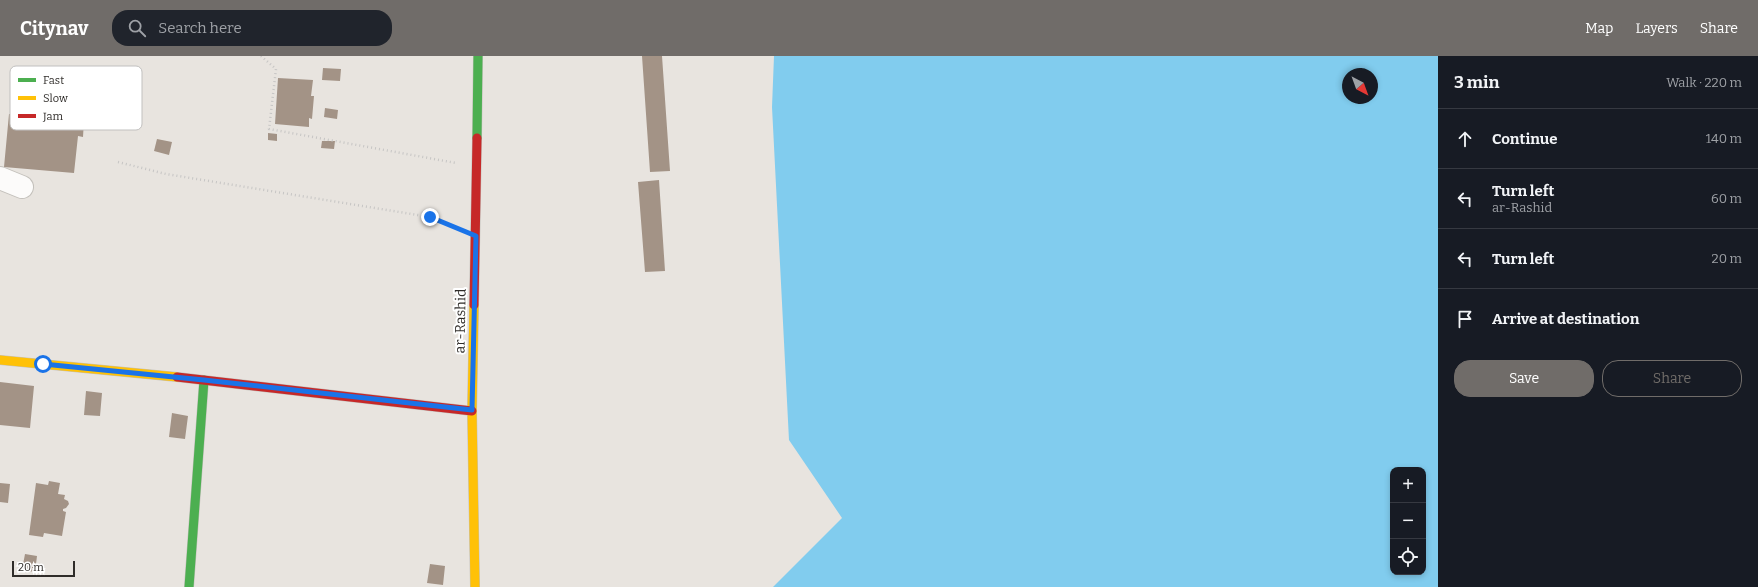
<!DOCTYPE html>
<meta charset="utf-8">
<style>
body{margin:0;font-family:Bitter,serif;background:#20242c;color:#f1f3f6}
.controls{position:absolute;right:12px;bottom:12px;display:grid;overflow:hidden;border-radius:8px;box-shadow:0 2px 6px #0003}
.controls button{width:36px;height:36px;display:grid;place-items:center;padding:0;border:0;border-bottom:1px solid #363941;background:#171b24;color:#f1f3f6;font:20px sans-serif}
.compass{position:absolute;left:1342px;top:12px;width:36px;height:36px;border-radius:50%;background:#171b24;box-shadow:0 2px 6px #0003;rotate:139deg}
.scale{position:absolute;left:12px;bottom:10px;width:63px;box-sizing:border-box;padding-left:4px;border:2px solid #2f2c29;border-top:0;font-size:11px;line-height:14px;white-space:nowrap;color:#2f2c29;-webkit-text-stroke:3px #fff;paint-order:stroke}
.stop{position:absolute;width:12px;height:12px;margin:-9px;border:3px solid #1a73e8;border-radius:50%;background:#fff}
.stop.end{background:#1a73e8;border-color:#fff;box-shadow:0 1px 4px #0008}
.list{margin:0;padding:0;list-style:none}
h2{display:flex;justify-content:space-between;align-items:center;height:52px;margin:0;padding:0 16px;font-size:17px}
h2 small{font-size:13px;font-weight:400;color:#9ea1a6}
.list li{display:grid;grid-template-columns:26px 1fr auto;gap:12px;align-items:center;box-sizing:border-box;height:60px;padding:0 16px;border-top:1px solid #363941}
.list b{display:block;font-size:15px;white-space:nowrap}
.list p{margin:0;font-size:13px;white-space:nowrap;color:#9ea1a6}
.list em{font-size:13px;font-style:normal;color:#9ea1a6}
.actions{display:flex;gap:8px;padding:12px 16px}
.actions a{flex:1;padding:9px 0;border:1px solid #706c69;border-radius:16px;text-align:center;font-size:14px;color:#706c69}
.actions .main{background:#706c69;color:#fff}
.icon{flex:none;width:22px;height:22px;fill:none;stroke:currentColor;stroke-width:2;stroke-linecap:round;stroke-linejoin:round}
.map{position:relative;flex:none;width:1438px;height:531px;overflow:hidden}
header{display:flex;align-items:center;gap:24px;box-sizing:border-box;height:56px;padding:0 20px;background:#706c69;color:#fff}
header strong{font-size:19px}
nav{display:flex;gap:22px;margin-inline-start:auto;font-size:14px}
.search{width:280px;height:36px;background:#20242c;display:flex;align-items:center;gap:10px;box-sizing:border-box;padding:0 14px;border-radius:16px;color:#9ea1a6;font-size:15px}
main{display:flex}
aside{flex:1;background:#171b24}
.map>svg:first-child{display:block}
</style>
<header>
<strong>Citynav</strong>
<div class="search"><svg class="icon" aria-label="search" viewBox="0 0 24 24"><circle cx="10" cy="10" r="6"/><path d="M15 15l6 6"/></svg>Search here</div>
<nav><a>Map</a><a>Layers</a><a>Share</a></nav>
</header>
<main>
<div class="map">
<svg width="1438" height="531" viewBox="0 0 1438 531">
<rect width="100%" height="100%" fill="#e8e4df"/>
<path fill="#81ccee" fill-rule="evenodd" d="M774,0H1438V531H773L842,462L789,384L772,51ZM1348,18H1372V42H1348ZM1393,414H1423V516H1393Z"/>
<path fill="#a39386" d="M642,0H662L670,115L650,116Z
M323,12L341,13L340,25L322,24Z
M278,22L313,24L311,40H314L312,63L309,62V71L275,68Z
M325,52L338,54L337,63L324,61Z
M9,58L84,64L83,81L78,80L74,117L4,111Z
M268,77L277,78V85L268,84Z
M157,83L172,86L169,99L154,95Z
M322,85H335L334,93L321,92Z
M659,124L665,215L645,216L638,126Z
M0,326L34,330L30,372L0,369Z
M86,335L102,337L100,360L84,359Z
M172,357L188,360L185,383L169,381Z
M49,425L60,427L58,438L65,439L64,443L68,445L69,448L66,452L63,453V455L66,456L62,480L44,477L43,481L29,479L36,427L48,429Z
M0,427L10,428L8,447L0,446Z
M25,498L37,500L35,516L22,514Z
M430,508L445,510L443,529L427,527Z"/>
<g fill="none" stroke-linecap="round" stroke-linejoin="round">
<g stroke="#c3c0bb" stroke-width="24">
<path id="street" d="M0,122L22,131"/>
</g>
<g stroke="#c3c0bb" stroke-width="10">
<path id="fast" d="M477,82L478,0
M189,531L204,324"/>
</g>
<g stroke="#c3c0bb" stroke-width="10">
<path id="slow" d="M474,249L472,355L475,531
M0,304L177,321"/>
</g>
<g stroke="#c3c0bb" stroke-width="10">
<path id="jam" d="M474,249L477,82
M177,321L472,355"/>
</g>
<path stroke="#c6c5c4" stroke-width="2.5" stroke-dasharray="1 3" stroke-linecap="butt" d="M261,0L276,13L269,73L456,107
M118,106L166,118L430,161L453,170"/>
<use href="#street" stroke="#fcfbfa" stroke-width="22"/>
<use href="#fast" stroke="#4caf50" stroke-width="9"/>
<use href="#slow" stroke="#ffc107" stroke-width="9"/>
<use href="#jam" stroke="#c62828" stroke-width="9"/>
</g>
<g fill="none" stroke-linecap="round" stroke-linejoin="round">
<path stroke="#1a73e8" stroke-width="5" d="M43,308L204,324L472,354L476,180L430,161"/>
</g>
<g text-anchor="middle" stroke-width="4" stroke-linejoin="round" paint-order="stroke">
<g font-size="14" fill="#2f2c29" stroke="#fff">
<text transform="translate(460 265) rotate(-89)" y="5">ar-Rashid</text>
</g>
</g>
<rect x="10" y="10" width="132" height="64" rx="6" fill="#fff" stroke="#c1c0bf" stroke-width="1"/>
<rect x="18" y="22" width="18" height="4" fill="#4caf50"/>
<rect x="18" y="40" width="18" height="4" fill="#ffc107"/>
<rect x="18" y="58" width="18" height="4" fill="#c62828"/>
<g font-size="11" fill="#2f2c29">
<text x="43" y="28">Fast</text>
<text x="43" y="46">Slow</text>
<text x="43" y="64">Jam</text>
</g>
</svg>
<div class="controls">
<button>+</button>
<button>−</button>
<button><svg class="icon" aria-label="locate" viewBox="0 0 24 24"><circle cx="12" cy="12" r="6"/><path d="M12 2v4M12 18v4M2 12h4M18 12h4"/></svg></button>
</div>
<svg class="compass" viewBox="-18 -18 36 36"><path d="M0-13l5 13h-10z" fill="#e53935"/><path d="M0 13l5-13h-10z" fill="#9ea1a6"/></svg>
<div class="scale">20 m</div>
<div class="stop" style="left:43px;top:308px"></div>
<div class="stop end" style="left:430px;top:161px"></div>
</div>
<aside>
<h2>3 min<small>Walk · 220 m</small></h2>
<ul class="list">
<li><svg class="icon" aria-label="ahead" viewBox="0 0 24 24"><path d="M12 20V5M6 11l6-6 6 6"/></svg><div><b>Continue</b></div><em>140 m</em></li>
<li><svg class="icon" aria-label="left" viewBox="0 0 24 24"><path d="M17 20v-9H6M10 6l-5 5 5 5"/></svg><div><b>Turn left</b><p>ar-Rashid</p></div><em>60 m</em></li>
<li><svg class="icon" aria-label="left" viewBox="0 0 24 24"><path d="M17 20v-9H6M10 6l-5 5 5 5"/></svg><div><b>Turn left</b></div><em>20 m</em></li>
<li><svg class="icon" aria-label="arrive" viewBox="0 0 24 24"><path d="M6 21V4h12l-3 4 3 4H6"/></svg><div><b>Arrive at destination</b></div></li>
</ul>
<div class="actions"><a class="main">Save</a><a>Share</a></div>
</aside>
</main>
